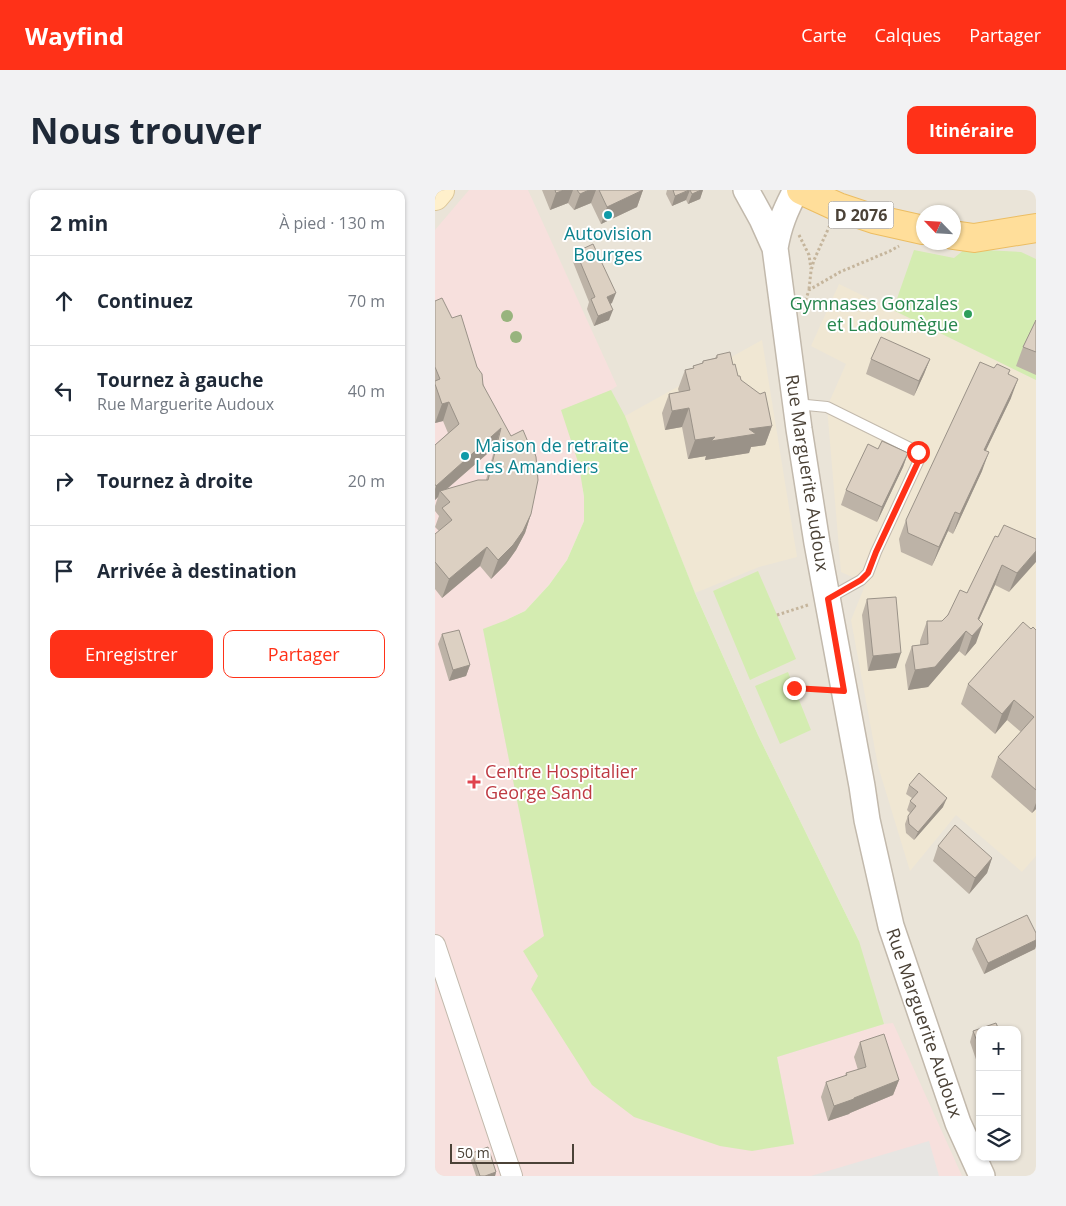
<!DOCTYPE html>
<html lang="fr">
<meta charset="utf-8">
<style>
body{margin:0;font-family:"Open Sans",sans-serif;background:#f2f2f3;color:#1f2937}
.controls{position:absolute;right:15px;bottom:15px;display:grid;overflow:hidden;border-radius:10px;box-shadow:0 1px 4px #0004}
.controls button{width:45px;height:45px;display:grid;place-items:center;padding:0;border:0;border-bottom:1px solid #e0e1e3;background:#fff;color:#1f2937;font:25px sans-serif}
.compass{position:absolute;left:481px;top:15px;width:45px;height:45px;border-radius:50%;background:#fff;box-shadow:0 1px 4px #0004;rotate:295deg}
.scale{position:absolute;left:15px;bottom:12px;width:124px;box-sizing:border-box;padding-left:5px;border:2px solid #4b4237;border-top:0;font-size:14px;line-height:18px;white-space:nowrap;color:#4b4237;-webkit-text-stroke:4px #fff;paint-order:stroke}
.stop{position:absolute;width:15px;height:15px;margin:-11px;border:4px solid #ff3118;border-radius:50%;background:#fff}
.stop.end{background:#ff3118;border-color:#fff;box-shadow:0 1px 5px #0008}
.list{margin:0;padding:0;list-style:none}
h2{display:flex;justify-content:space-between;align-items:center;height:65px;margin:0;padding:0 20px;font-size:21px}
h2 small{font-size:16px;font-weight:400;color:#747a83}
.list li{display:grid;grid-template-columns:32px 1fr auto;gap:15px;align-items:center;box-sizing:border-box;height:90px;padding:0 20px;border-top:1px solid #e0e1e3}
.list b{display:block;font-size:19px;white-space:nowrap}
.list p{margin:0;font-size:16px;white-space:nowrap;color:#747a83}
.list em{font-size:16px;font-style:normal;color:#747a83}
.actions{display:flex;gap:10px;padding:15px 20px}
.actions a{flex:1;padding:11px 0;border:1px solid #ff3118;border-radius:10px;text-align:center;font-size:18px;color:#ff3118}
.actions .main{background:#ff3118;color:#fff}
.icon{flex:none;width:28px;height:28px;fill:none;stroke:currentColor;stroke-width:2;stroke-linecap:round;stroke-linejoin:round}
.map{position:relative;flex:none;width:601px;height:986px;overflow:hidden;border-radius:10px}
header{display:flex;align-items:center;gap:30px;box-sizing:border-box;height:70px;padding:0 25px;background:#ff3118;color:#fff}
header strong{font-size:24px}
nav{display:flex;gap:28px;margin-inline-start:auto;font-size:18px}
.intro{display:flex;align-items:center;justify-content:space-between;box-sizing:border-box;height:120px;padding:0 30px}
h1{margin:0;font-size:35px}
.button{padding:12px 22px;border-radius:10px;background:#ff3118;color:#fff;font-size:18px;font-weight:700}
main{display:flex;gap:30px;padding:0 30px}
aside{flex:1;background:#fff;border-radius:10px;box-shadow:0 1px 4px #0004}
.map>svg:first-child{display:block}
</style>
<header>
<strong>Wayfind</strong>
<nav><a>Carte</a><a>Calques</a><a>Partager</a></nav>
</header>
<div class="intro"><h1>Nous trouver</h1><a class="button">Itinéraire</a></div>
<main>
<aside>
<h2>2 min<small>À pied · 130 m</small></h2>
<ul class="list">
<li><svg class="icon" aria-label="ahead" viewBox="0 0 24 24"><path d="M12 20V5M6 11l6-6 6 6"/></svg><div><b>Continuez</b></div><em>70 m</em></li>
<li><svg class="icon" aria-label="left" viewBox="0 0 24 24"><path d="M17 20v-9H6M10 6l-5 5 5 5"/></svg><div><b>Tournez à gauche</b><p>Rue Marguerite Audoux</p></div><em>40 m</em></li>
<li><svg class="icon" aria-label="right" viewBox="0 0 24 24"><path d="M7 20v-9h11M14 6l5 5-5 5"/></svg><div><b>Tournez à droite</b></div><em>20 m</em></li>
<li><svg class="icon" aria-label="arrive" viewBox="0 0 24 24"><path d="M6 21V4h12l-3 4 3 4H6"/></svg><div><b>Arrivée à destination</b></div></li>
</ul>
<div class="actions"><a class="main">Enregistrer</a><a>Partager</a></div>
</aside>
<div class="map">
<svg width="601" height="986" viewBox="0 0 601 986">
<rect width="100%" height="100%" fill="#f6f2ea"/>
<path fill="#eae4d8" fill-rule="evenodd" d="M0,0H601V986H0ZM488,22H518V52H488ZM190,226L260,403L323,545L424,751L69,431ZM545,840H582V967H545Z"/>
<path fill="#f0e7d3" d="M404,94L601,190V666L587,682L521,625L475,681L443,576L416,430L431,393L406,382L392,217L411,174L376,156Z
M327,150L362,367L324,377L260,403L190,226Z"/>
<path fill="#f7e0dd" d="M34,0H93L182,196L176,200L127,220L144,275L149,307V331L132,370L114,395L90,421L69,431L48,439L109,746L359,953L342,867L449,834L458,833L527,986H0V40Z"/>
<path fill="#d4ecb1" d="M530,59L586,62L601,69V190L458,120L479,60L519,68Z
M176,200L190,226L260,403L323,545L424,751L449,834L342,867L359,954L317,961L285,956L199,927L157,895L96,799L103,786L88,761L109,746L48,439L69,431L90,421L114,395L132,370L149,331V307L144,275L126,220Z
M323,381L361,469L315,490L278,401Z
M353,482L376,540L345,554L320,496Z"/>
<path fill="#e7e5e2" d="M494,951L504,986H376Z"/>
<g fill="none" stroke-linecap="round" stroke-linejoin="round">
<g stroke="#c2b9ac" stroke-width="12">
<path id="service" d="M361,214L392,217L483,262L484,270L441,362L433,383L426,390L394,408"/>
</g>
<g stroke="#c2b9ac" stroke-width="22">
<path id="minor" d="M0,755L77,986"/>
</g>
<g stroke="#c2b9ac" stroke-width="28">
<path id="tertiary" d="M311,0L327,29L340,58L364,239L382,353L427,596L432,630L456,736L523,933L547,986
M340,58C344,35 350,21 361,0"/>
</g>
<g stroke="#dcc799" stroke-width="30">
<path id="secondary" d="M0,6L5,0"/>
</g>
<g stroke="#ecbd62" stroke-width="30">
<path id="primary" d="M366,0L403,17L439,29L488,40
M518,45L539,48L601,38"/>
</g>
<path stroke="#c5b59c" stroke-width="3" stroke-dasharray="2.5 2.5" stroke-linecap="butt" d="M364,45L374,65L376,79
M374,99L376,81L379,70L395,35
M369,115L374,100L405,82L455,61L464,56
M342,425L373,415
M359,498L389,500"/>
<use href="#service" stroke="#fff" stroke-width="10"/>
<use href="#minor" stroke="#fff" stroke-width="20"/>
<use href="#tertiary" stroke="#fff" stroke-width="25"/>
<use href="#secondary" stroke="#fff0cb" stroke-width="28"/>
<use href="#primary" stroke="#ffde9a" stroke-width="28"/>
</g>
<g fill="#98b47e">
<circle cx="72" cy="126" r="6"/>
<circle cx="81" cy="147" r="6"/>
</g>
<path fill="#bdb3a7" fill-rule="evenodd" d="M107,0H208L202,17L166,34L156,13L139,20L133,13L115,20Z
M232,0H268L265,9L253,14L251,10L237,16L231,4Z
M141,62L177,113L175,114L174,130L159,136L152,119L154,112L138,72Z
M0,111L42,177L96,324L90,343L81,360L71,374L56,389L45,376L7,408L0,399V344L4,341L0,337L4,326L0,321V316L3,307L0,310V255L13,243L8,231L0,233ZM60,257L51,290L12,299Z
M601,130V185L581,176L588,157Z
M282,165L298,175L303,186L337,236L330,255L316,257L314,263L270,270L271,266L253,269L247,237L230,240L227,223L234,204L244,202L243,199L250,180L258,178V176L267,173L268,171L280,168Z
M436,169H495L489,184L479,206L431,184Z
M559,178L575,180L573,185L576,208L551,260L547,281L518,344L513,341L497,376L466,362L464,349L471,330Z
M443,259L473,263L468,277L442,332L406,315L411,300Z
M563,347L601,349L574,402L560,395L544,430L541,453L530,466L524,461L493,497L473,500L470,475L477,456L485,455V451L492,431H507L532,403Z
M432,409L461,478L433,481L427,425Z
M596,439L601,440V619L597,623L556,587L563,567L586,542L572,530L560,544L526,514L533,494Z
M7,444L35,475L31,486L14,491L3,454Z
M474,595L508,617L479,650L471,643L470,634L473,626L475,623L472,620L475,611L477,608L471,604Z
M503,656L557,668L552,683L534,704L498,671Z
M601,743V756L600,759L549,784L537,759L541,749Z
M545,840V881L535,852L538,841Z
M425,852L464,890L458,905L415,923L414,924L393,931L386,907L391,892L410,886L411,883L423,880L419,867Z
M37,963L61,982L60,986H41L35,968Z"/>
<path fill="#9a9288" d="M129,0H138L133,13L115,20L121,3Z
M154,0H161L156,13L139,20L145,4Z
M208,0L202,17L166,34L172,17Z
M255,0L251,10L237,16L240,6Z
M266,0H268L265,9L253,14L257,4Z
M181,103L177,113L168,117L172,107Z
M178,120L174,130L159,136L163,126Z
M495,169L489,184L479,206L484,191Z
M583,189L576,208L542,279L549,260Z
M14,212L8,231L0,233L7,214Z
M254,218L247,237L230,240L237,221Z
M337,236L330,255L316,257L314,263L270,270L271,266L253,269L260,250L314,239Z
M66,238L60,257L7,303L5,301L3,307L0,310V299L1,296Z
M554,262L547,281L518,344L525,324Z
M473,263L468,277L442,332L447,317Z
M520,322L513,341L497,376L504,357Z
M96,324L90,343L81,360L71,374L56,389L63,370Z
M52,357L45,376L7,408L14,389Z
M601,361V372L574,402L582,383Z
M567,375L560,395L535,449L543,429Z
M548,434L541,453L530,466L537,446Z
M531,441L524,461L493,497L473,500L480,480Z
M466,463L461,478L433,481L438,466Z
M35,475L31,486L14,491L18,480Z
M579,510L572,530L560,544L567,524Z
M512,608L508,617L479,650L483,642Z
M601,613V619L597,623Z
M557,668L552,683L534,704L540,688Z
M601,750V756L600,759L549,784L553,773Z
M464,890L458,905L415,923L414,924L393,931L399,916Z
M61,982L60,986H50Z"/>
<path fill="#dcd0c2" stroke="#9a9288" d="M120,0H129L121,3Z
M142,0H154L145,4Z
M164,0H208L172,17Z
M238,0H254L240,6Z
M255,0H266L257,4Z
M158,54L181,103L172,107L178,120L163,126L156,109L160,107L141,62Z
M7,108L17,128L26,125L42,177L47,184L48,195L76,246L88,240L93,252L96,251L101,267L103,290L96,324L88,341L78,355L63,370L52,357L14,389L0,372V344L17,330L7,318L15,312L5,301L43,290H53L66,238L1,296L0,294V255L24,234L14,212L7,214L0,194V191L5,189L0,177V111Z
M601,130V162L588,157Z
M446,147L495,169L484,191L436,169Z
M295,162L298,175L300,174L303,186H305L306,190L325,204L330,202L337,236L314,239L321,244L276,251L280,247L260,250L254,218L237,221L234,204L255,200L250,180L259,178L258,176L268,173V171L282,168V165Z
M545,172L559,178L562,174L575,180L573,184L583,189L549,260L554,262L525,324L520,322L504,357L473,343L471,330Z
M447,251L473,263L447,317L411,300L433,254L443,259Z
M569,335L601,349V361L582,383L567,375L543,429L548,434L537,446L531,441L500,477L480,480L477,456L493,454L492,431H507L513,425L525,400L532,403L560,346L563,347Z
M461,407L466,463L438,466L432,409Z
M588,432L596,439L598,437L601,440V600L563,567L599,527L579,510L567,524L533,494Z
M24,440L35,475L18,480L7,444Z
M484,583L512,608L483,642L474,634L473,626L481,616L475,611L483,602L474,595Z
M520,635L557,668L540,688L503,656Z
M592,725L601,743V750L553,773L541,749Z
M561,833L564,840H545V859L538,841Z
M449,844L464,890L419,908V909L399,916L391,892L412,885L411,883L431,877L425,852Z
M53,957L61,982L50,986H45L37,963Z"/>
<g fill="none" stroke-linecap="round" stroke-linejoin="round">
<path stroke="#ff3118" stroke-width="6" d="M359,498L409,501L393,409L426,390L433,383L441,362L484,270L483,262"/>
</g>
<g fill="#0f9aa8" stroke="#fff" stroke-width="2">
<circle cx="173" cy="25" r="5"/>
<circle cx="30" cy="266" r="5"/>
</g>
<circle fill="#2e9e5b" stroke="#fff" stroke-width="2" cx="533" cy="124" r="5"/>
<path fill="#e0444e" stroke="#fff" stroke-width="2" d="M36.5 584.5h5v5h5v5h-5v5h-5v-5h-5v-5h5z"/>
<g text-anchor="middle" stroke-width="4" stroke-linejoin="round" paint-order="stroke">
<rect fill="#fff" stroke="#817b73" stroke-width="1" x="393.5" y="11.5" width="65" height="27" rx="4"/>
<g font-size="16" font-weight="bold" fill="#4b4237">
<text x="426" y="31">D 2076</text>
</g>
<g font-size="18" fill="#0d838f" stroke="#fff">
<text x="173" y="50">Autovision<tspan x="173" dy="21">Bourges</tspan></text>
<text x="40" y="262" text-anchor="start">Maison de retraite<tspan x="40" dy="21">Les Amandiers</tspan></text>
</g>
<g font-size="18" fill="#27864d" stroke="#fff" text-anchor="end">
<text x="523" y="120">Gymnases Gonzales<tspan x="523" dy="21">et Ladoumègue</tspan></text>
</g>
<g font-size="18" fill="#4b4237" stroke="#fff">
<text transform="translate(372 283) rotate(81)" y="6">Rue Marguerite Audoux</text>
<text transform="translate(489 833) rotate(71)" y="6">Rue Marguerite Audoux</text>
</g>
<g font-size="18" fill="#be3a42" stroke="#fff" text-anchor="start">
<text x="50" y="588">Centre Hospitalier<tspan x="50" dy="21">George Sand</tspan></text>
</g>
</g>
</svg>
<div class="controls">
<button>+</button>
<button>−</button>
<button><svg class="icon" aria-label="layers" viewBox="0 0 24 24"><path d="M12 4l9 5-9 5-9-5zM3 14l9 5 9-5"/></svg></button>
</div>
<svg class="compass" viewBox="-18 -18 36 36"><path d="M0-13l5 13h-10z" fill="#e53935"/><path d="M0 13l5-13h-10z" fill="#747a83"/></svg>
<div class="scale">50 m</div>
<div class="stop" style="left:483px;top:262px"></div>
<div class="stop end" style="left:359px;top:498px"></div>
</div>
</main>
